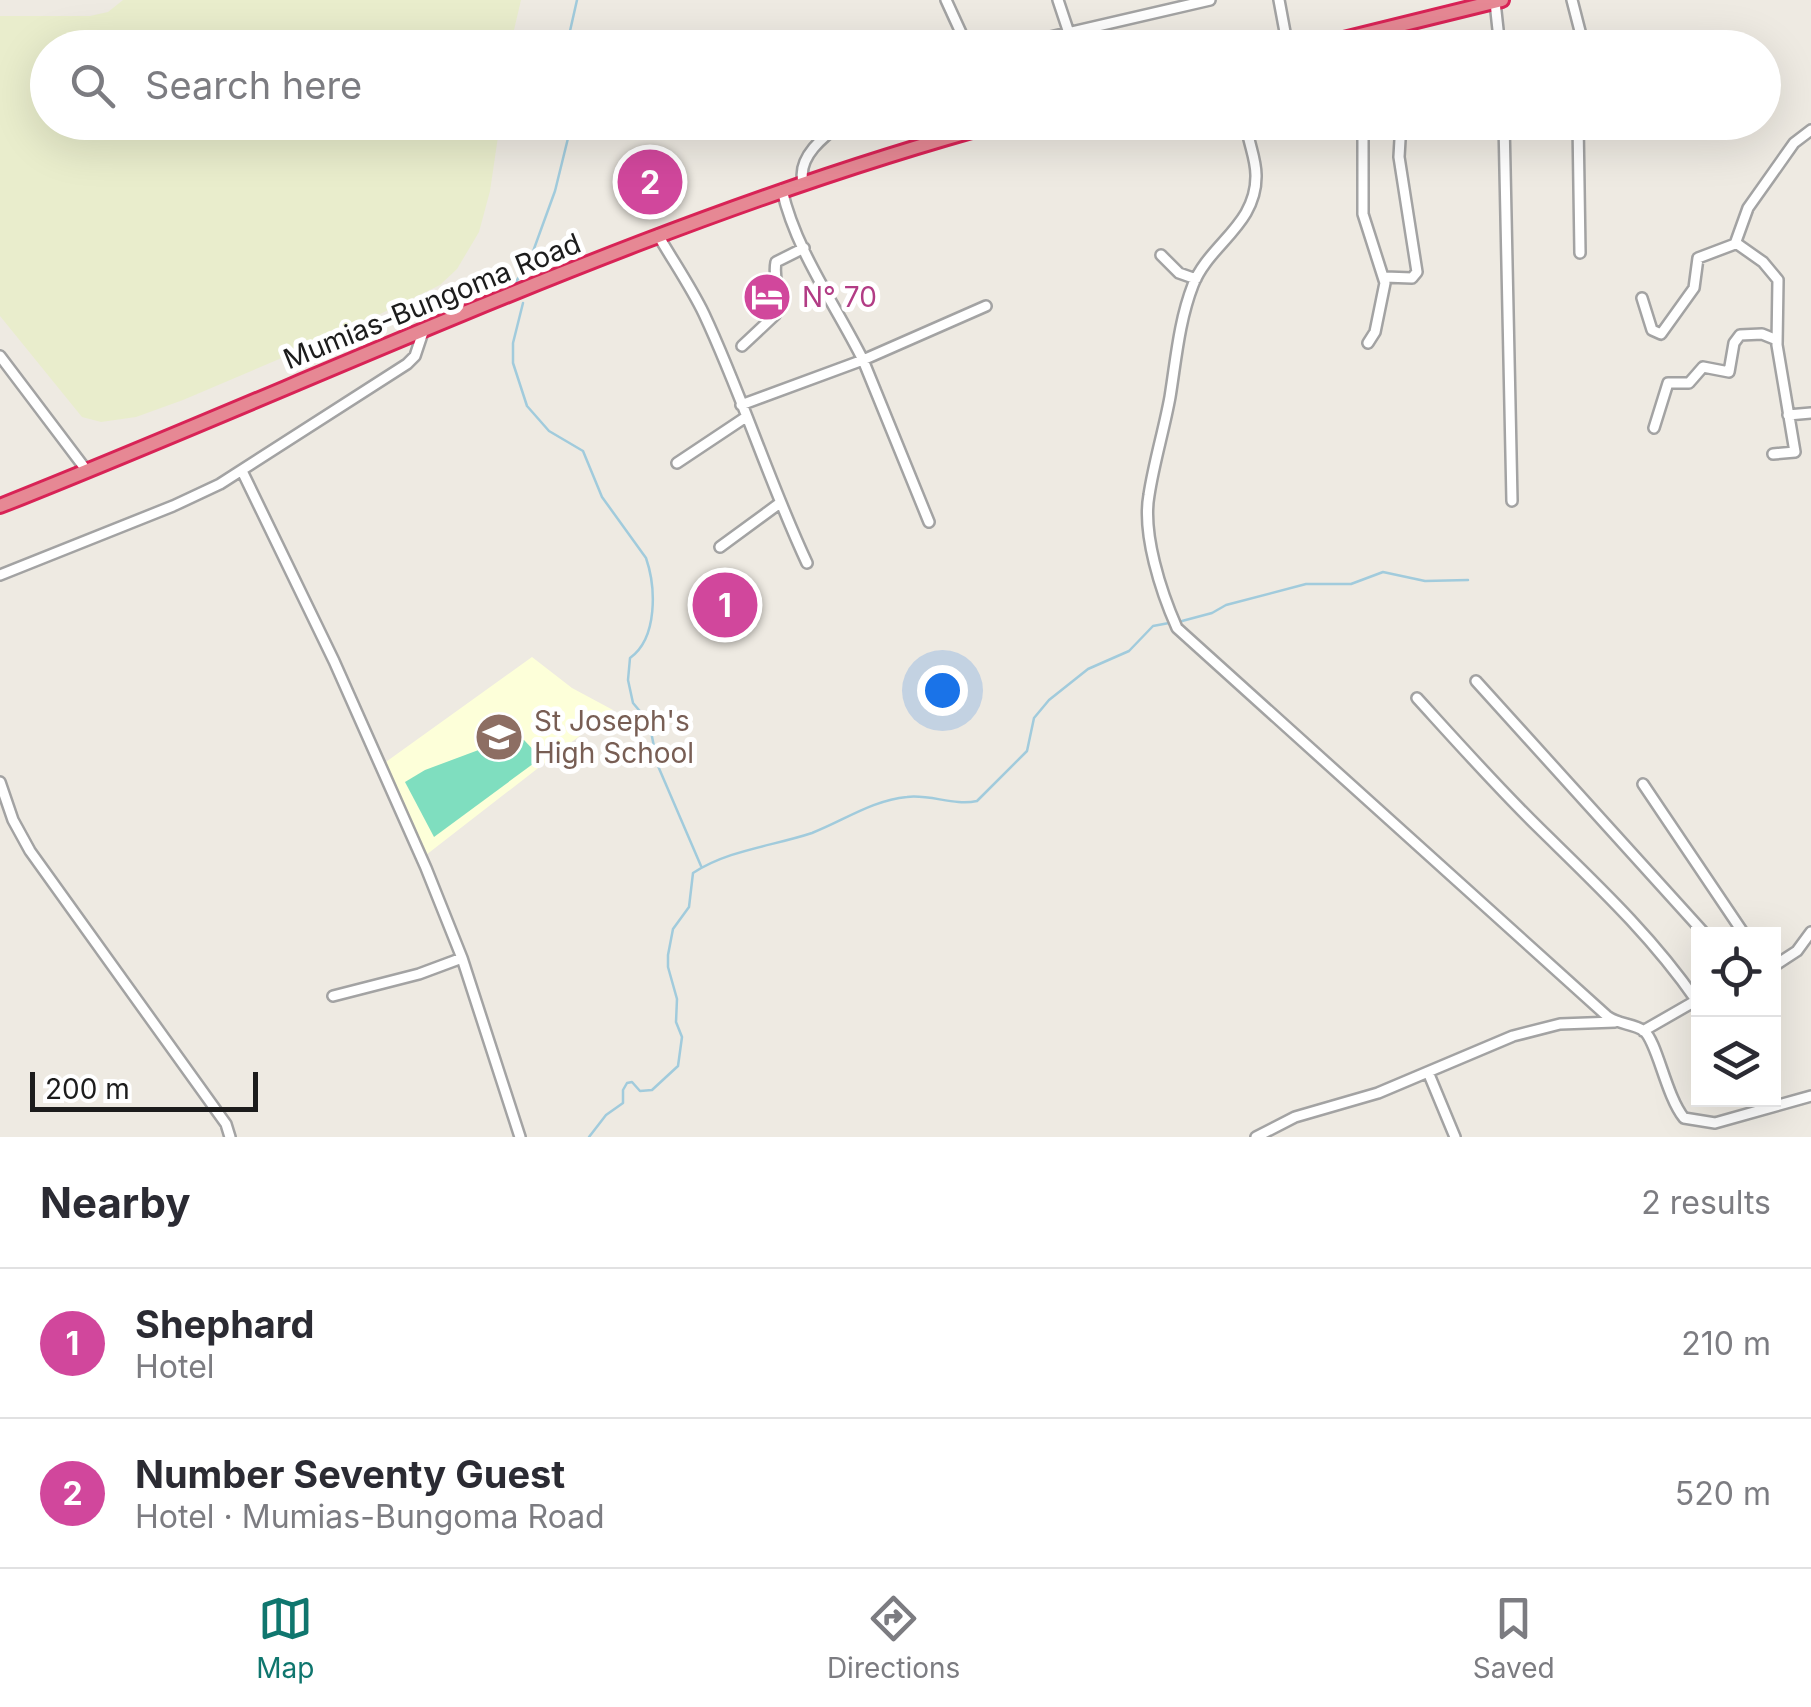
<!DOCTYPE html>
<meta charset="utf-8">
<style>
body{margin:0;font-family:Inter,sans-serif;background:#f2f2f3;color:#2b2b33}
.controls{position:absolute;right:30px;bottom:30px;display:grid;overflow:hidden;border-radius:0px;box-shadow:0 10px 40px #0002}
.controls button{width:90px;height:90px;display:grid;place-items:center;padding:0;border:0;border-bottom:2px solid #e1e1e2;background:#fff;color:#2b2b33;font:50px sans-serif}
.scale{position:absolute;left:30px;bottom:25px;width:228px;box-sizing:border-box;padding-left:10px;border:5px solid #1c1c1c;border-top:0;font-size:28px;line-height:35px;white-space:nowrap;color:#1c1c1c;-webkit-text-stroke:8px #fff;paint-order:stroke}
.you{position:absolute;left:942px;top:690px;width:35px;height:35px;margin:-25px;border:8px solid #fff;border-radius:50%;background:#1a73e8;box-shadow:0 0 0 15px #1a73e833}
.badge{display:grid;place-items:center;width:65px;height:65px;border-radius:50%;background:#0f766e;color:#fff;font-size:32px;font-weight:700}
.pin{position:absolute;translate:-50% -50%;border:5px solid #fff;box-shadow:0 2px 10px #0006}
.list{margin:0;padding:0;list-style:none}
h2{display:flex;justify-content:space-between;align-items:center;height:130px;margin:0;padding:0 40px;font-size:42px}
h2 small{font-size:32px;font-weight:400;color:#7c7c81}
.list li{display:grid;grid-template-columns:65px 1fr auto;gap:30px;align-items:center;box-sizing:border-box;height:150px;padding:0 40px;border-top:2px solid #e1e1e2}
.list b{display:block;font-size:38px;white-space:nowrap}
.list p{margin:0;font-size:32px;white-space:nowrap;color:#7c7c81}
.list em{font-size:32px;font-style:normal;color:#7c7c81}
.icon{flex:none;width:55px;height:55px;fill:none;stroke:currentColor;stroke-width:2;stroke-linecap:round;stroke-linejoin:round}
.map{position:relative;flex:none;width:1811px;height:1137px;overflow:hidden}
.search{position:absolute;background:#fff;box-shadow:0 10px 40px #0002;left:30px;right:30px;top:30px;height:110px;display:flex;align-items:center;gap:25px;box-sizing:border-box;padding:0 35px;border-radius:55px;color:#7c7c81;font-size:38px}
.sheet{height:430px;background:#fff}
nav{display:flex;justify-content:space-around;align-items:center;box-sizing:border-box;height:140px;border-top:2px solid #e1e1e2;background:#fff;font-size:28px;color:#7c7c81}
nav a{display:grid;justify-items:center;gap:5px}
nav .on{color:#0f766e}
.map>svg:first-child{display:block}
</style>
<div class="map">
<svg width="1811" height="1137" viewBox="0 0 1811 1137">
<rect width="100%" height="100%" fill="#eeeae2"/>
<path fill="#fdffd9" d="M532,657L572,688L613,710L426,855L383,764Z"/>
<path fill="#e9edcc" d="M123,0H521L510,47L48,48V122L500,123L490,191L479,232L457,269L440,285L345,331L183,400L136,417L101,422L82,417L0,316V16H90L108,12Z"/>
<path fill="#7fdebf" d="M508,739L524,740L541,758L434,837L405,782L425,770Z"/>
<g fill="none" stroke-linecap="round" stroke-linejoin="round">
<path stroke="#a1cbdc" stroke-width="2.5" d="M573,48L570,31L577,0
M516,282L531,257L555,191L572,122
M523,303L513,343V363L527,406L549,431L583,451L602,497L646,558C656,587 658,638 630,658L628,680L633,703L649,722L658,766L701,866
M1182,621L1212,613L1226,605L1306,584H1351L1383,572L1425,581L1468,580
M589,1137L606,1115L623,1103V1090L627,1083L632,1082L640,1091L652,1090L678,1066L682,1037L676,1022L677,999L668,967V955L673,929L689,907L693,873C728,850 773,846 812,833C843,821 873,800 907,797C930,794 954,806 977,801L1027,751L1034,718L1049,700L1088,669L1129,651L1153,626L1169,623"/>
<g stroke="#a3a3a3" stroke-width="14">
<path id="minor" d="M946,0L968,48
M1058,0L1074,48
M1279,0L1285,32L1279,48
M1572,0L1581,35L1580,48
M1495,2L1500,48
M1388,29L1391,48
M1003,48L1210,0
M1246,122C1247,140 1256,157 1256,175C1257,225 1209,244 1193,285C1179,321 1176,360 1170,397C1164,430 1154,462 1149,495C1142,534 1161,592 1177,628L1607,1016C1619,1025 1633,1023 1644,1031C1657,1041 1666,1096 1684,1118L1715,1123L1811,1096
M1363,122V214L1385,283L1375,332L1368,343
M1504,122L1512,501
M1578,122L1580,253
M803,182C797,157 824,136 843,122
M658,235C673,261 691,287 704,314C742,395 769,482 807,563
M1736,243L1763,262L1778,280L1777,345L1795,452L1773,454
M1161,255L1179,273L1196,279
M1385,277L1412,278L1417,272L1399,157L1401,122
M1642,298L1652,330L1661,334L1694,288L1698,258L1735,244L1748,208L1794,143L1811,130
M742,346L775,315C784,291 772,282 776,262L804,248
M0,356L87,471
M741,405L863,360C835,304 796,251 782,190
M1788,415L1811,413
M1654,428L1668,383H1689L1703,367L1729,372L1734,343L1740,335L1762,334L1777,340
M677,463L746,417
M242,471L334,661L426,868L462,958L520,1137
M929,522L863,360L986,306
M720,547L780,503
M0,575L173,506L220,484L407,364L415,356L423,332
M1476,681L1705,934
M1417,698C1457,742 1497,787 1539,828C1595,883 1651,935 1696,1000
M0,782L13,820L30,851L226,1124L230,1137
M1643,784L1744,934
M1774,966L1797,951L1811,932
M333,996L419,974L462,958
M1643,1031L1697,1000
M1428,1072L1455,1137
M1256,1137L1295,1117L1378,1093L1513,1036L1560,1024L1615,1022"/>
</g>
<g stroke="#d82356" stroke-width="18">
<path id="highway" d="M1307,48L1502,0
M0,506C333,374 657,216 1004,122"/>
</g>
<use href="#minor" stroke="#fff" stroke-width="9"/>
<use href="#highway" stroke="#e68894" stroke-width="12"/>
</g>
<defs>
<g id="hotel-disc" transform="scale(2.5)"><circle r="9.5" fill="#d1479c" stroke="#fff"/><path d="M-6-4.5h1.5V1H6V5H4.5V3h-9V5H-6ZM-4 0a1.8 1.8 0 1 1 3.6 0ZM.5 0V-2.5h3Q6-2.5 6 0Z" fill="#fff"/></g>
<g id="school-disc" transform="scale(2.5)"><circle r="9.5" fill="#8d6e63" stroke="#fff"/><path d="M0-5L7-2L0 1L-7-2ZM-4 1L0 2.5L4 1V4Q0 6-4 4Z" fill="#fff"/></g>
</defs>
<g fill-rule="evenodd">
<use href="#hotel-disc" x="767" y="297"/>
<use href="#school-disc" x="499" y="737"/>
</g>
<g text-anchor="middle" stroke-width="10" stroke-linejoin="round" paint-order="stroke">
<g font-size="28" fill="#b23c85" stroke="#fff" text-anchor="start">
<text x="802" y="307">N° 70</text>
</g>
<g font-size="28" fill="#1c1c1c" stroke="#fff">
<text transform="translate(432 301) rotate(-22)" y="10">Mumias-Bungoma Road</text>
</g>
<g font-size="28" fill="#785e54" stroke="#fff" text-anchor="start">
<text x="534" y="731">St Joseph's<tspan x="534" dy="32">High School</tspan></text>
</g>
</g>
</svg>
<div class="controls">
<button><svg class="icon" aria-label="locate" viewBox="0 0 24 24"><circle cx="12" cy="12" r="6"/><path d="M12 2v4M12 18v4M2 12h4M18 12h4"/></svg></button>
<button><svg class="icon" aria-label="layers" viewBox="0 0 24 24"><path d="M12 4l9 5-9 5-9-5zM3 14l9 5 9-5"/></svg></button>
</div>
<div class="scale">200 m</div>
<div class="you"></div>
<div class="pin badge" style="left:725px;top:605px;background:#d1479c">1</div>
<div class="pin badge" style="left:650px;top:182px;background:#d1479c">2</div>
<div class="search"><svg class="icon" aria-label="search" viewBox="0 0 24 24"><circle cx="10" cy="10" r="6"/><path d="M15 15l6 6"/></svg>Search here</div>
</div>
<section class="sheet">
<h2>Nearby<small>2 results</small></h2>
<ul class="list">
<li><span class="badge" style="background:#d1479c">1</span><div><b>Shephard</b><p>Hotel</p></div><em>210 m</em></li>
<li><span class="badge" style="background:#d1479c">2</span><div><b>Number Seventy Guest</b><p>Hotel · Mumias-Bungoma Road</p></div><em>520 m</em></li>
</ul>
</section>
<nav>
<a class="on"><svg class="icon" aria-label="map" viewBox="0 0 24 24"><path d="M3 6l6-2 6 2 6-2v14l-6 2-6-2-6 2zM9 4v14M15 6v14"/></svg>Map</a>
<a><svg class="icon" aria-label="directions" viewBox="0 0 24 24"><path d="M12 3l9 9-9 9-9-9zM9 14v-3h6M13 9l2 2-2 2"/></svg>Directions</a>
<a><svg class="icon" aria-label="saved" viewBox="0 0 24 24"><path d="M7 4h10v16l-5-4-5 4z"/></svg>Saved</a>
</nav>
